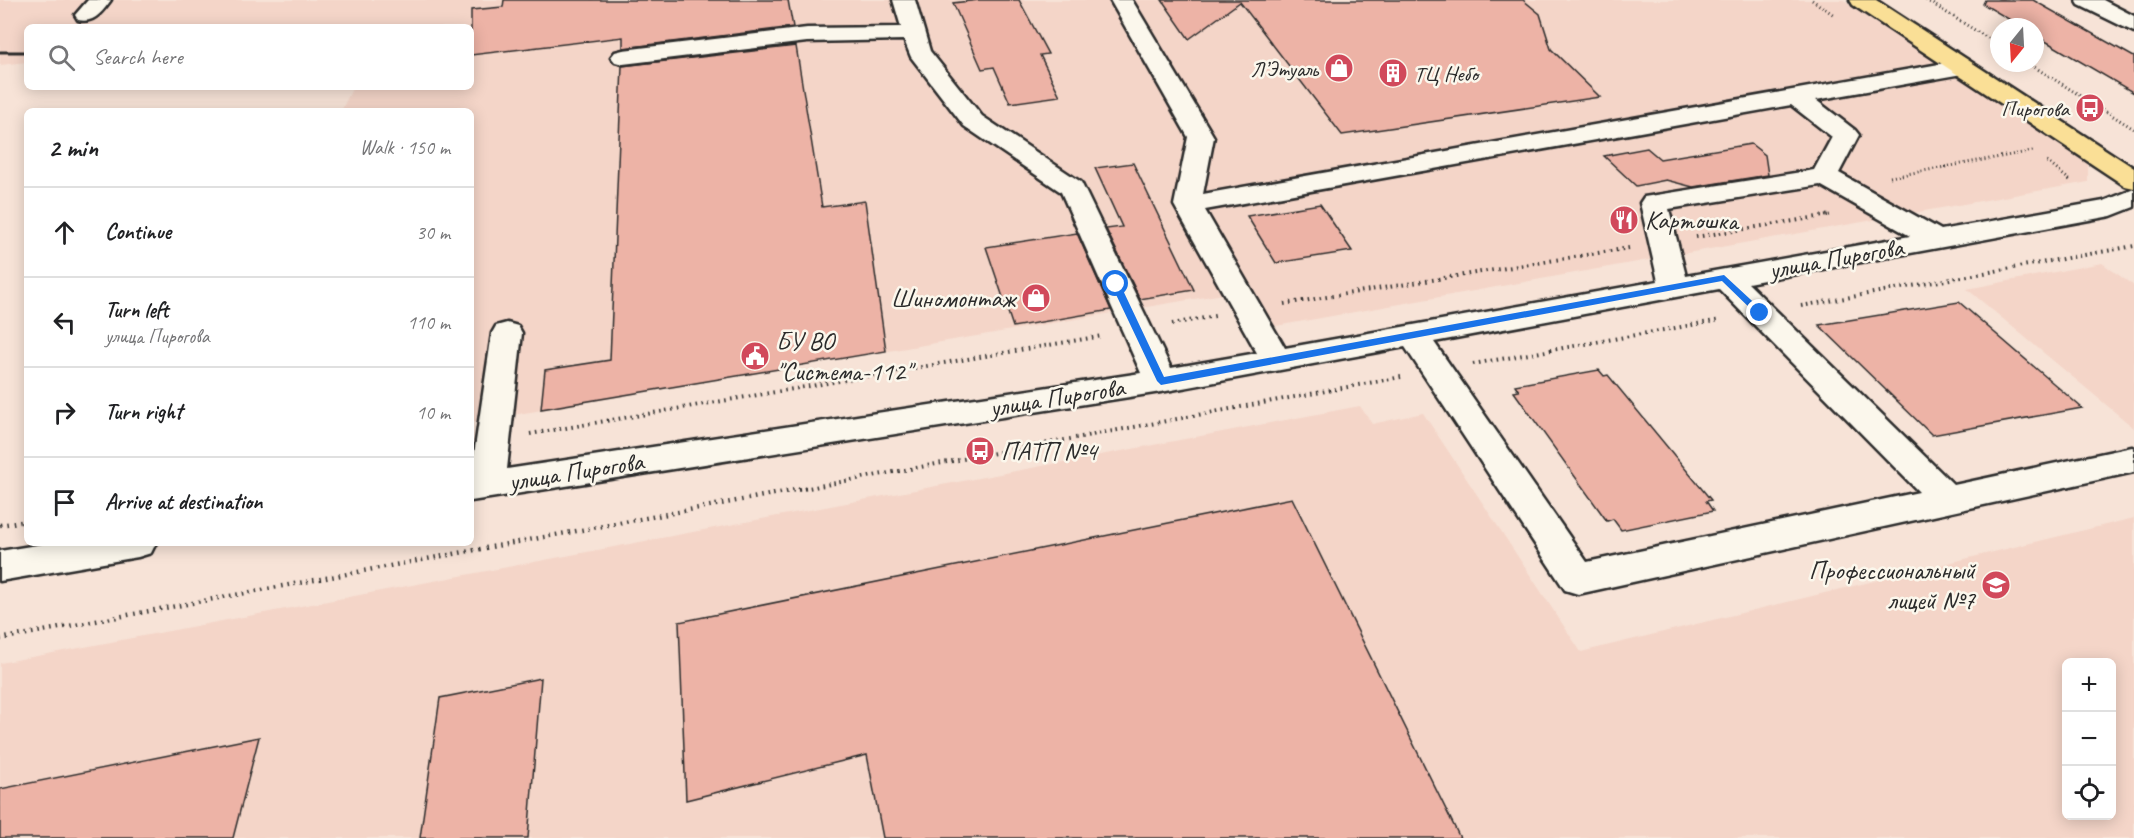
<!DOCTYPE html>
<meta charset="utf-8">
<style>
body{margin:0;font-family:Caveat,sans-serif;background:#f2f2f2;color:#202124}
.controls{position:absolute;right:18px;bottom:18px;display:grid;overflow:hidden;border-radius:9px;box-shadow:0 3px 15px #0003}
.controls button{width:54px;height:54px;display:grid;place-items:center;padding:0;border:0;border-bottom:2px solid #e0e0e0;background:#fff;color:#202124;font:30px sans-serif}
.compass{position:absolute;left:1990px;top:18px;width:54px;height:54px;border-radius:50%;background:#fff;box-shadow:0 3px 15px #0003;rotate:198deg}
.stop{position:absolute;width:18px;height:18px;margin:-14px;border:4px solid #1a73e8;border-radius:50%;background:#fff}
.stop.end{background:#1a73e8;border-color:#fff;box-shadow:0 2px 6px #0008}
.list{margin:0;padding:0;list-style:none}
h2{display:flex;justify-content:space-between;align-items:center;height:78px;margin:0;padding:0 24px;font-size:26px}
h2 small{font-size:20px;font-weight:400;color:#757577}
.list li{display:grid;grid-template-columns:39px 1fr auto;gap:18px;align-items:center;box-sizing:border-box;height:90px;padding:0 24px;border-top:2px solid #e0e0e0}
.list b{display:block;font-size:22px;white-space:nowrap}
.list p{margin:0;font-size:20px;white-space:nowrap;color:#757577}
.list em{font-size:20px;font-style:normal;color:#757577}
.icon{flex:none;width:33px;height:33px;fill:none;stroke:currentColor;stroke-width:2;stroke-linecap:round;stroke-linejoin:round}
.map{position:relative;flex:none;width:2134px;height:838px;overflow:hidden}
.search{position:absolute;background:#fff;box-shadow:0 3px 15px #0003;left:24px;top:24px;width:450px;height:66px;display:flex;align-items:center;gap:15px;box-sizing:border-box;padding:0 21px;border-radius:9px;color:#757577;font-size:22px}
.panel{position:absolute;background:#fff;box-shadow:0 3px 15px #0003;left:24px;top:108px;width:450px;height:438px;border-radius:9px}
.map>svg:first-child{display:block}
</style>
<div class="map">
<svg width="2134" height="838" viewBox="0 0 2134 838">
<rect width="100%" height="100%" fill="#f7e3d7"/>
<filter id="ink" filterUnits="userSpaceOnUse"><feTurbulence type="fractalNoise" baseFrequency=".0167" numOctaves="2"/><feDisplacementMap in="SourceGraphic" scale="12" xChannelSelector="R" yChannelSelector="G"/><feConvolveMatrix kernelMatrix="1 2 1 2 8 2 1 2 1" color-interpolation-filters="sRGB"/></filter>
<g filter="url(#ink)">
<path fill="#f4d5c8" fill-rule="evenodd" d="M0,0H1844L2088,160V182L1242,332L1223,294L471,422V111H341L353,87H471V27H27V62L0,65Z
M2102,263L2134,286V428L1967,289Z
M1360,406L1372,424L1423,413L1581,652L2134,518V838H0V663ZM2066,662H2112V816H2066Z"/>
<path fill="#edb3a6" stroke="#2b2b2b" stroke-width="1.5" d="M504,0H788L793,27L623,48V37L471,55V10L503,7Z
M979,0H1019L1048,54L1040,55L1060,96L1010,103L994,67L982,69L953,3Z
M1162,0H1523L1540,14L1551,49L1600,97L1342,135L1240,2L1189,39Z
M1985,0H2033L2134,57V93L2035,35V27H2022L1983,4Z
M796,46L822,207L865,201L886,351L541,409L545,370L610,360L622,66Z
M1751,144L1765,155L1768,175L1693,187L1666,180L1636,186L1604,156L1647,148L1660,159Z
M1133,163L1194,290L1140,299L1106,229L1122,227L1095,168Z
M1320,204L1352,251L1276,263L1247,216Z
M1077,233L1111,310L1013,327L986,247Z
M1959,302L2082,408L1932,435L1819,325Z
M1599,370L1604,376L1608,375L1711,500L1706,501L1713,511L1621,530L1613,519L1607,521L1514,392L1519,391L1515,385Z
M1292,498L1460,838H883L867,755L686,800L679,622Z
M541,678L528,838H420L440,698Z
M259,737L233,838H0V789Z"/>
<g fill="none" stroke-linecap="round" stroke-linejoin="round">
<g stroke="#2b2b2b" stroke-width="5">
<path id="minor" d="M88,0H111C102,12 94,24 78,20L75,15Z
M893,0H915L930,51L982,116L1081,182L1171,368L1257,353L1174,205L1188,137L1110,0H1132L1214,137L1203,194L1962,60L1970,62L1974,67L1970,72L1962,74L1816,100L1855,130L1859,135L1839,173L1941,230L2104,201L2134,189V207L2111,216L1748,283L1954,485L2132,447L2134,448V472L1578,594L1565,590L1405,347L1161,392L471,501V475L492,333L496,326L507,323L518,326L522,333L507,469L1141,373L1061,192L964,126L911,57L904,40L807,42L623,64L615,62L611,57L615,52L623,50L807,28L901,27ZM1791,105L1832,137L1814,170L1644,197L1640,203L1658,281L1285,348L1205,210ZM1820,185L1910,236L1686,276L1669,209ZM1719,289L1919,492L1587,562L1434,342Z
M2076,0H2103L2134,16V32L2079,5Z
M49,543H156L151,553L138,557L0,581V551Z"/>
</g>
<g stroke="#2b2b2b" stroke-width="5">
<path id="major" d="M1850,0H1876L2134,168V188L2125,186L1853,5Z"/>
</g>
<path stroke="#2b2b2b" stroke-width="3" stroke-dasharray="1 3" stroke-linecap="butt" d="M1812,0L1834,15
M1926,0L1999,45
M2028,63L2134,129
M2047,162L2072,182
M1890,177L2033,151
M1825,216L1830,215"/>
<path stroke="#2b2b2b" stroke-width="4" stroke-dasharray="1.5 4.5" stroke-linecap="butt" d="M1696,237L1830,215
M1284,304L1629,248
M1801,306L2134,246
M1172,324L1215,316
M1473,364L1720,320
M530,434L1102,336
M798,490L1401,377"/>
<path stroke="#2b2b2b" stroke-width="4.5" stroke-dasharray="1.5 5" stroke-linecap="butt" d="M0,525L27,521
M0,639L806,488"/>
<use href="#minor" fill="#fbf7ec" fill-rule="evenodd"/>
<use href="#major" fill="#fadf96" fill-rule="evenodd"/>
<path stroke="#2b2b2b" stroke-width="3" d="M0,52H27"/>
</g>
</g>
<path fill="#1a73e8" d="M1724,275L1763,311V315H1757L1722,281L1161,385L1157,381L1111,284L1116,281L1120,284L1164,377Z"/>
<defs>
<g id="shop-disc" transform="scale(1.5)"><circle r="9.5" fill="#d1495b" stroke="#fbf7ec"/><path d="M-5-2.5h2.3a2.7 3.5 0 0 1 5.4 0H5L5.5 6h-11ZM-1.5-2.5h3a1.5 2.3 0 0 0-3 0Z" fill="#fff"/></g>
<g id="building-disc" transform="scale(1.5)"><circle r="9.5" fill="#d1495b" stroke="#fbf7ec"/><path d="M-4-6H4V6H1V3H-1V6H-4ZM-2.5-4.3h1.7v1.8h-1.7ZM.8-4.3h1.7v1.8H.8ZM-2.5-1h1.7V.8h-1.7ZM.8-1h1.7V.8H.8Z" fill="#fff"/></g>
<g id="bus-disc" transform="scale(1.5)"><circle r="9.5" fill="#d1495b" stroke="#fbf7ec"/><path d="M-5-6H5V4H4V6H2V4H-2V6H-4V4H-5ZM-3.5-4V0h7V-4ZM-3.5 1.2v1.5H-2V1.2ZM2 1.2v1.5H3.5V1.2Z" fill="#fff"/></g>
<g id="restaurant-disc" transform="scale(1.5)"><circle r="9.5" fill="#d1495b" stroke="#fbf7ec"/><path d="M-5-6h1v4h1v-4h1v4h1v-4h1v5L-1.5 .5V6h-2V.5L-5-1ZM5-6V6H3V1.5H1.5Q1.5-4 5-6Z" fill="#fff"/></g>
<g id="civic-disc" transform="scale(1.5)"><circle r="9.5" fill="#d1495b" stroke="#fbf7ec"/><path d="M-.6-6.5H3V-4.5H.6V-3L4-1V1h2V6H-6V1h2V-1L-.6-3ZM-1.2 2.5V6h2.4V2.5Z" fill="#fff"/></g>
<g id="university-disc" transform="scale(1.5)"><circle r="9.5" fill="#d1495b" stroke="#fbf7ec"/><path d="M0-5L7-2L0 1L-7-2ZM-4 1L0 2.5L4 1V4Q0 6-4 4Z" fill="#fff"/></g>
</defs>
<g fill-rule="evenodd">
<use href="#shop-disc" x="1339" y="68"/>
<use href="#building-disc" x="1393" y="73"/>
<use href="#bus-disc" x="2090" y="108"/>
<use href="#restaurant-disc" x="1624" y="220"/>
<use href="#shop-disc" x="1036" y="298"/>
<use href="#civic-disc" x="755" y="356"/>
<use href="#bus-disc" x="980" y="451"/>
<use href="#university-disc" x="1996" y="585"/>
</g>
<g text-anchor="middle" stroke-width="5" stroke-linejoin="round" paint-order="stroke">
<g font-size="22" fill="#2b2b2b" stroke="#fbf7ec" text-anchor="end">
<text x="1318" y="76">Л’Этуаль</text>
<text x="1414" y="81" text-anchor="start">ТЦ Небо</text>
<text x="2069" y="116">Пирогова</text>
</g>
<g font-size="26" fill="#2b2b2b" stroke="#fbf7ec" text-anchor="start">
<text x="1645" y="229">Картошка</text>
<text x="1015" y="307" text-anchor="end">Шиномонтаж</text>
<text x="776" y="350">БУ ВО<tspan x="776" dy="30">"Система-112"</tspan></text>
<text x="1001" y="460">ПАТП №4</text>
<text x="1975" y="579" text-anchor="end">Профессиональный<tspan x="1975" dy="30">лицей №7</tspan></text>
</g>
<g font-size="26" fill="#2b2b2b" stroke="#fbf7ec">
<text transform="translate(1836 258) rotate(-10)" y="9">улица Пирогова</text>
<text transform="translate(1057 397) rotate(-9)" y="9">улица Пирогова</text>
<text transform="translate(576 471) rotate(-9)" y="9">улица Пирогова</text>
</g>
</g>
</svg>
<div class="controls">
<button>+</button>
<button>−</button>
<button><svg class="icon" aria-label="locate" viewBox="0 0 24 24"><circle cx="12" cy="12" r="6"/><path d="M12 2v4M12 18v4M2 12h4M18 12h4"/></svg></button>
</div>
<svg class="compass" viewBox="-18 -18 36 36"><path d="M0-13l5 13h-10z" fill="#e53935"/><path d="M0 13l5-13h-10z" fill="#757577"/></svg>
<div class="stop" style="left:1116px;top:284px"></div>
<div class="stop end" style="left:1760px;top:313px"></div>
<div class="search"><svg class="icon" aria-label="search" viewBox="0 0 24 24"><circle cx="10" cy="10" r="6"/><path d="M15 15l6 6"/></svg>Search here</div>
<section class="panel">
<h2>2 min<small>Walk · 150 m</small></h2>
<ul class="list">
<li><svg class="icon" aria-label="ahead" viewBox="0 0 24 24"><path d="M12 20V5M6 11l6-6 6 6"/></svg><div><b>Continue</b></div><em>30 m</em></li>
<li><svg class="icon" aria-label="left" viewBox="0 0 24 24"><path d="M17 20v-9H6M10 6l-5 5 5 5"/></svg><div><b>Turn left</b><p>улица Пирогова</p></div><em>110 m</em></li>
<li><svg class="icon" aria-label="right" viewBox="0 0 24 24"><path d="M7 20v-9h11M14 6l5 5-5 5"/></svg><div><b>Turn right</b></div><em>10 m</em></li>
<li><svg class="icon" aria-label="arrive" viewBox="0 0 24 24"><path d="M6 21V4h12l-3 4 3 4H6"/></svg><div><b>Arrive at destination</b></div></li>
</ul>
</section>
</div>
